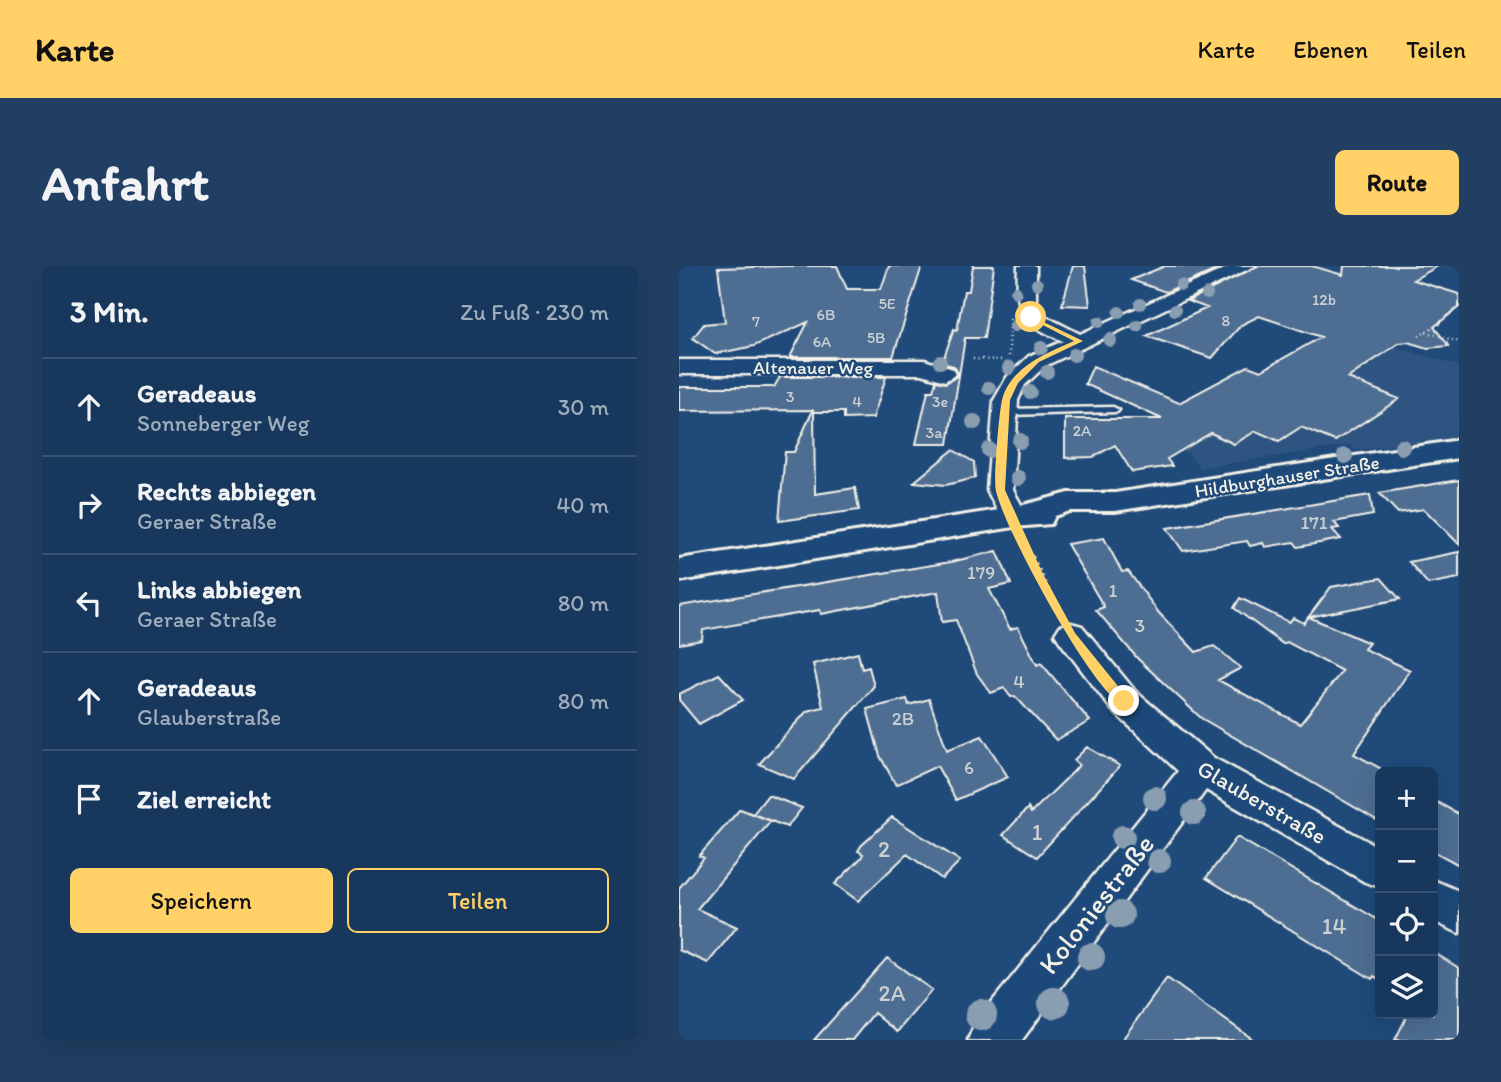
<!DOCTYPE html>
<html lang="de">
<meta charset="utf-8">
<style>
body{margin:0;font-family:Itim,sans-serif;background:#203f62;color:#f1f3f6}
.controls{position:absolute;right:21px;bottom:21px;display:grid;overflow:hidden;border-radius:10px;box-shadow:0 7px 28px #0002}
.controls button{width:63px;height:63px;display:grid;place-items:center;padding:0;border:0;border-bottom:2px solid #365272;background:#17385c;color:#f1f3f6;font:35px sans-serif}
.stop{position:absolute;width:21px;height:21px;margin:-16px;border:5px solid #ffd166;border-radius:50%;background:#fff}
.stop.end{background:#ffd166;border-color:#fff;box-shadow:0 2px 7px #0008}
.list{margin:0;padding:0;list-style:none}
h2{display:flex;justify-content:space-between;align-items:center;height:91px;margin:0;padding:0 28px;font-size:30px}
h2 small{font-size:23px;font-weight:400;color:#9eacbb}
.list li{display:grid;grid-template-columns:46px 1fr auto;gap:21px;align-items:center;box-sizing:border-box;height:98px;padding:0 28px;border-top:2px solid #365272}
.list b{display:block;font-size:26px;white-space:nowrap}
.list p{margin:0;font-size:23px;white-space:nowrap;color:#9eacbb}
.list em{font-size:23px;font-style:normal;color:#9eacbb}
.actions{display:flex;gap:14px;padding:21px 28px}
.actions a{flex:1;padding:16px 0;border:2px solid #ffd166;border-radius:10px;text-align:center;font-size:24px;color:#ffd166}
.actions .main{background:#ffd166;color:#111}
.icon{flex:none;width:38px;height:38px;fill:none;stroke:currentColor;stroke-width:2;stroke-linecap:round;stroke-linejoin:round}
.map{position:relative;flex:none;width:780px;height:774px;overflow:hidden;border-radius:10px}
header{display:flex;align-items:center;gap:42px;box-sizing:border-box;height:98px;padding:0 35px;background:#ffd166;color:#111}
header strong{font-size:33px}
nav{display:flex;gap:38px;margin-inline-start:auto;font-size:24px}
.intro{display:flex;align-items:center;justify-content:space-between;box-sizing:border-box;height:168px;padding:0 42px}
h1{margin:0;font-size:49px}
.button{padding:18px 32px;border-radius:10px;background:#ffd166;color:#111;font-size:24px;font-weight:700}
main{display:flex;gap:42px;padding:0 42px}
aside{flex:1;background:#17385c;border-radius:10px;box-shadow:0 7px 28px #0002}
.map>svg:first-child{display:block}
</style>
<header>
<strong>Karte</strong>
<nav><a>Karte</a><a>Ebenen</a><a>Teilen</a></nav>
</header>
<div class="intro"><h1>Anfahrt</h1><a class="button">Route</a></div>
<main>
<aside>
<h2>3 Min.<small>Zu Fuß · 230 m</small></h2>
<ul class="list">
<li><svg class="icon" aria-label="ahead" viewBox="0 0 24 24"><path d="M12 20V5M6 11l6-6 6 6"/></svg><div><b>Geradeaus</b><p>Sonneberger Weg</p></div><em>30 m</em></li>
<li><svg class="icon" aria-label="right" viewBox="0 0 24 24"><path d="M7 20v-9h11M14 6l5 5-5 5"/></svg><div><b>Rechts abbiegen</b><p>Geraer Straße</p></div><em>40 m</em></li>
<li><svg class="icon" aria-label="left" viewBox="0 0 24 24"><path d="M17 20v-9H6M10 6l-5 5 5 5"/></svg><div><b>Links abbiegen</b><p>Geraer Straße</p></div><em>80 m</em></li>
<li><svg class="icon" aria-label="ahead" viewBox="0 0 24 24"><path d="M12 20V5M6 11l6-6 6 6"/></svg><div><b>Geradeaus</b><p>Glauberstraße</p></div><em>80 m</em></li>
<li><svg class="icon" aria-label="arrive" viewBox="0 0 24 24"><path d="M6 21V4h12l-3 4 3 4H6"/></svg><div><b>Ziel erreicht</b></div></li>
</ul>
<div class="actions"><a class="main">Speichern</a><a>Teilen</a></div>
</aside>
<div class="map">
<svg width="780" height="774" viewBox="0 0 780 774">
<rect width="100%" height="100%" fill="#1f4a7a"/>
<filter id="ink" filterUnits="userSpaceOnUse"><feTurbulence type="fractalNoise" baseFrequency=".0143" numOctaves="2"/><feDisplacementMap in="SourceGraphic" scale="14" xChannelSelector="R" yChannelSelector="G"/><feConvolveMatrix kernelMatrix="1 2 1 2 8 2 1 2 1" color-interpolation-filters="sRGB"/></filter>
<g filter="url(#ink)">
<path fill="#2d5581" d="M657,63L780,100V171L677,184L672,179L521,202L508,186L491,189L461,172Z"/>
<path fill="#4d6e92" stroke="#f4f1e8" stroke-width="2" d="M106,0H158L168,23H202L210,0H243L214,91H111L129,56L75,80L36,88L14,72L25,58L46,56L39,2Z
M294,0H315L305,72H286L269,178H237L249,125H254L257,115L267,117L280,109L275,100L263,97L275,63L278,64L285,25H290Z
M394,0H406L411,40L383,39Z
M486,0H546L487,26L452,14Z
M578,0H633L664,9L665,0H759L734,14L780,28V41L755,61L770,80L748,82L729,76L720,77L669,112L720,133L656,175L622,161L600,175L577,165L555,178L532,167L488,193L493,200L453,206L436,179L414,191L386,192V153H483L406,118L414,100L500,137L569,100L582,105L642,71L580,50L562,59L533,92L467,70L528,42L509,35Z
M101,111H207L194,152L165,153V146H135L136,228L176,222L180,244L100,255L106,186H115L134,144L0,145V121H95Z
M274,184L295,196L296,212L267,219L235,216Z
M780,214V278L745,243L719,247L700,227Z
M691,229L694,249L655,256L660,262L653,263L662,273L619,281L615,276L586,281L584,277L571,280L568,275L504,285L488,262Z
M425,272L443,306L449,305L480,347L517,386L535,380L562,402L539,414L621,458L663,405L608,376L604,378L555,342L561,332L610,356L614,352L625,357L652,321L702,312L721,333L630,351L690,377L685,383L731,404L675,488L701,502V556L522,452L459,393L417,344L425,341L388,278Z
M318,285L332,318L310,323L331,363L339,361L358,399L362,397L411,455L377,474L336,430L332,431L325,422L312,427L298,408L277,354L263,356L259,326L142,348L141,344L24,364L23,374L0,378V340L272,296Z
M780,286V312L749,318L730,296Z
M179,387L183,403L190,401L195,420L115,513L80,498L128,445L144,441L134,398Z
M40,408L64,434L20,458L0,434V428Z
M228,433L230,439L250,433L268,484L303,470L329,511L277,534L258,500L217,519L201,490L188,443Z
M408,481L441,500L358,591L324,569L349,542L352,547L395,505L400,499L395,494Z
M89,529L123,542L108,561L74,548Z
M754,534L780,548V599L754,585Z
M61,543L92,555L18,643L58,661L29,697L0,684V622L25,592L20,590Z
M213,551L281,595L263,613L228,588L179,635L156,618L182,592L184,588L179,585L182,580Z
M558,571L701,655V714L695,710L693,713L527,612Z
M754,686L780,702V774H716L729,748H754Z
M208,692L253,724L218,766L195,747L173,774H135Z
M488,712L524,738L575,774H443Z"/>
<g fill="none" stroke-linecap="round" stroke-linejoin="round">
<g stroke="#f4f1e8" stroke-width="5">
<path id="service" d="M434,141L440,144L438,146L326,149L320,146L326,143Z"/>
</g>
<g stroke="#f4f1e8" stroke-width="5">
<path id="minor" d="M339,0H357V34L362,48L401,68L552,0H576L366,100L346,119L339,134L334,224L349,251L345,257H325L308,224L315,134L328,111L350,90L384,75C340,56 337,48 339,0Z
M0,94H245L274,103L277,108L266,115L243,108H0Z
M392,357L403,360L457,426L535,492L701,582V621L686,616L527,524L343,774H289L296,757L499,505L433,444L381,376L376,368L381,360Z
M754,614L780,625V667L754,655Z"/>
</g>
<g stroke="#f4f1e8" stroke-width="6">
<path id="secondary" d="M780,174V192L436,245H391L376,250L372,258L335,261L0,315V293L333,242L390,227H436Z"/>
</g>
<path stroke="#f4f1e8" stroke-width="2.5" stroke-dasharray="1 3.5" stroke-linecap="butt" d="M747,66L780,76
M740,70L762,57L758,56
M330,90L331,53
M294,93L325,94"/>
<path stroke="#f4f1e8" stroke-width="3.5" stroke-dasharray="2 4.5" stroke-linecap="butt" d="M344,272L354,293"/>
<path stroke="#f4f1e8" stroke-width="4.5" stroke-dasharray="2 5" stroke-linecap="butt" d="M353,291L380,346"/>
<use href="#service" fill="#1f4a7a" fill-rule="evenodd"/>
<use href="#minor" fill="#1f4a7a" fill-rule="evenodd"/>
<use href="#secondary" fill="#1f4a7a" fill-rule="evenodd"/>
</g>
<g fill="#8a9eb1">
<circle cx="358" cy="18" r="6"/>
<circle cx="502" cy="19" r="6"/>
<circle cx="337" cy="26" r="6"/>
<circle cx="528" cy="28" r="6"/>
<circle cx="461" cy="38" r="6"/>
<circle cx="496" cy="44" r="6"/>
<circle cx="440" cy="46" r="6"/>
<circle cx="420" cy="56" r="6"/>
<circle cx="336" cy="60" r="6"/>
<circle cx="458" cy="60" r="6"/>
<circle cx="431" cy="74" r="7"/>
<circle cx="362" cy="82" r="7"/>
<circle cx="395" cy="89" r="7"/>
<circle cx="261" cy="96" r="7"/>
<circle cx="330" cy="102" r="7"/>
<circle cx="368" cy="106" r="7"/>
<circle cx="310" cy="122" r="7"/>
<circle cx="351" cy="126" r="7"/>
<circle cx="295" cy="156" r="8"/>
<circle cx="341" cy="175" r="8"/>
<circle cx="723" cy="181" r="8"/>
<circle cx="310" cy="184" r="8"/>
<circle cx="666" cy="190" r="8"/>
<circle cx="339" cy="212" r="8"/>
<circle cx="476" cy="532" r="12"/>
<circle cx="515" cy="547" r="12"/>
<circle cx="444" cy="571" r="12"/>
<circle cx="480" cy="595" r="12"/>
<circle cx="441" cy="649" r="14"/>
<circle cx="412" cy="691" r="14"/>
<circle cx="375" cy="737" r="16"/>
<circle cx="302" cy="749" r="16"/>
</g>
</g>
<path fill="#ffd166" d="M350,49L404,75L360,96L339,117L331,134L326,224L363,306L396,367L451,435L445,440C413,426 325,262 317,225C314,214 320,147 323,134C331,101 368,87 395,75L350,52Z"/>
<g text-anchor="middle" stroke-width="5" stroke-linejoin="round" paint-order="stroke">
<g font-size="16" fill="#cad0d2">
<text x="645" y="39">12b</text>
<text x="208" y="43">5E</text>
<text x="147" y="54">6B</text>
<text x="547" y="60">8</text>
<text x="77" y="61">7</text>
<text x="197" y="77">5B</text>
<text x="143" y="81">6A</text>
<text x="111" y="136">3</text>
<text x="178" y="141">4</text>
<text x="261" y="141">3e</text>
<text x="403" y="170">2A</text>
<text x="255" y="172">3a</text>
</g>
<g font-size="19" fill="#f4f1e8" stroke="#1f4a7a">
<text x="134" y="108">Altenauer Weg</text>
<text transform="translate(608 210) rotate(-9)" y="7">Hildburghauser Straße</text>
</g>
<g font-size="19" fill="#cad0d2">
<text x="635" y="263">171</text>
<text x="302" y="313">179</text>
<text x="434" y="331">1</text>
<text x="461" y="366">3</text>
<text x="340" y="422">4</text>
<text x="224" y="459">2B</text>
<text x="290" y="508">6</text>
</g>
<g font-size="23" fill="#f4f1e8" stroke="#1f4a7a">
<text transform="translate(583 536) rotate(30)" y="8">Glauberstraße</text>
</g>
<g font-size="23" fill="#cad0d2">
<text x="358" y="574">1</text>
<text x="205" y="591">2</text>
<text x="655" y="668">14</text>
<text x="213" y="735">2A</text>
</g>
<g font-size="28" fill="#f4f1e8" stroke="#1f4a7a">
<text transform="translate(417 638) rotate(-52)" y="10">Koloniestraße</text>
</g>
</g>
</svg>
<div class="controls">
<button>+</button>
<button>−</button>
<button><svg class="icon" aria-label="locate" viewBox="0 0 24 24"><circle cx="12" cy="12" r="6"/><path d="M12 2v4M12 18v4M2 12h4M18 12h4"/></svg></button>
<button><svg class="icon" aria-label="layers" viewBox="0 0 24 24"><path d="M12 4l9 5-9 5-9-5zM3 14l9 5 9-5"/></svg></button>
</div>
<div class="stop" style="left:352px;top:51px"></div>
<div class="stop end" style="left:445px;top:435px"></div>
</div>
</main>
